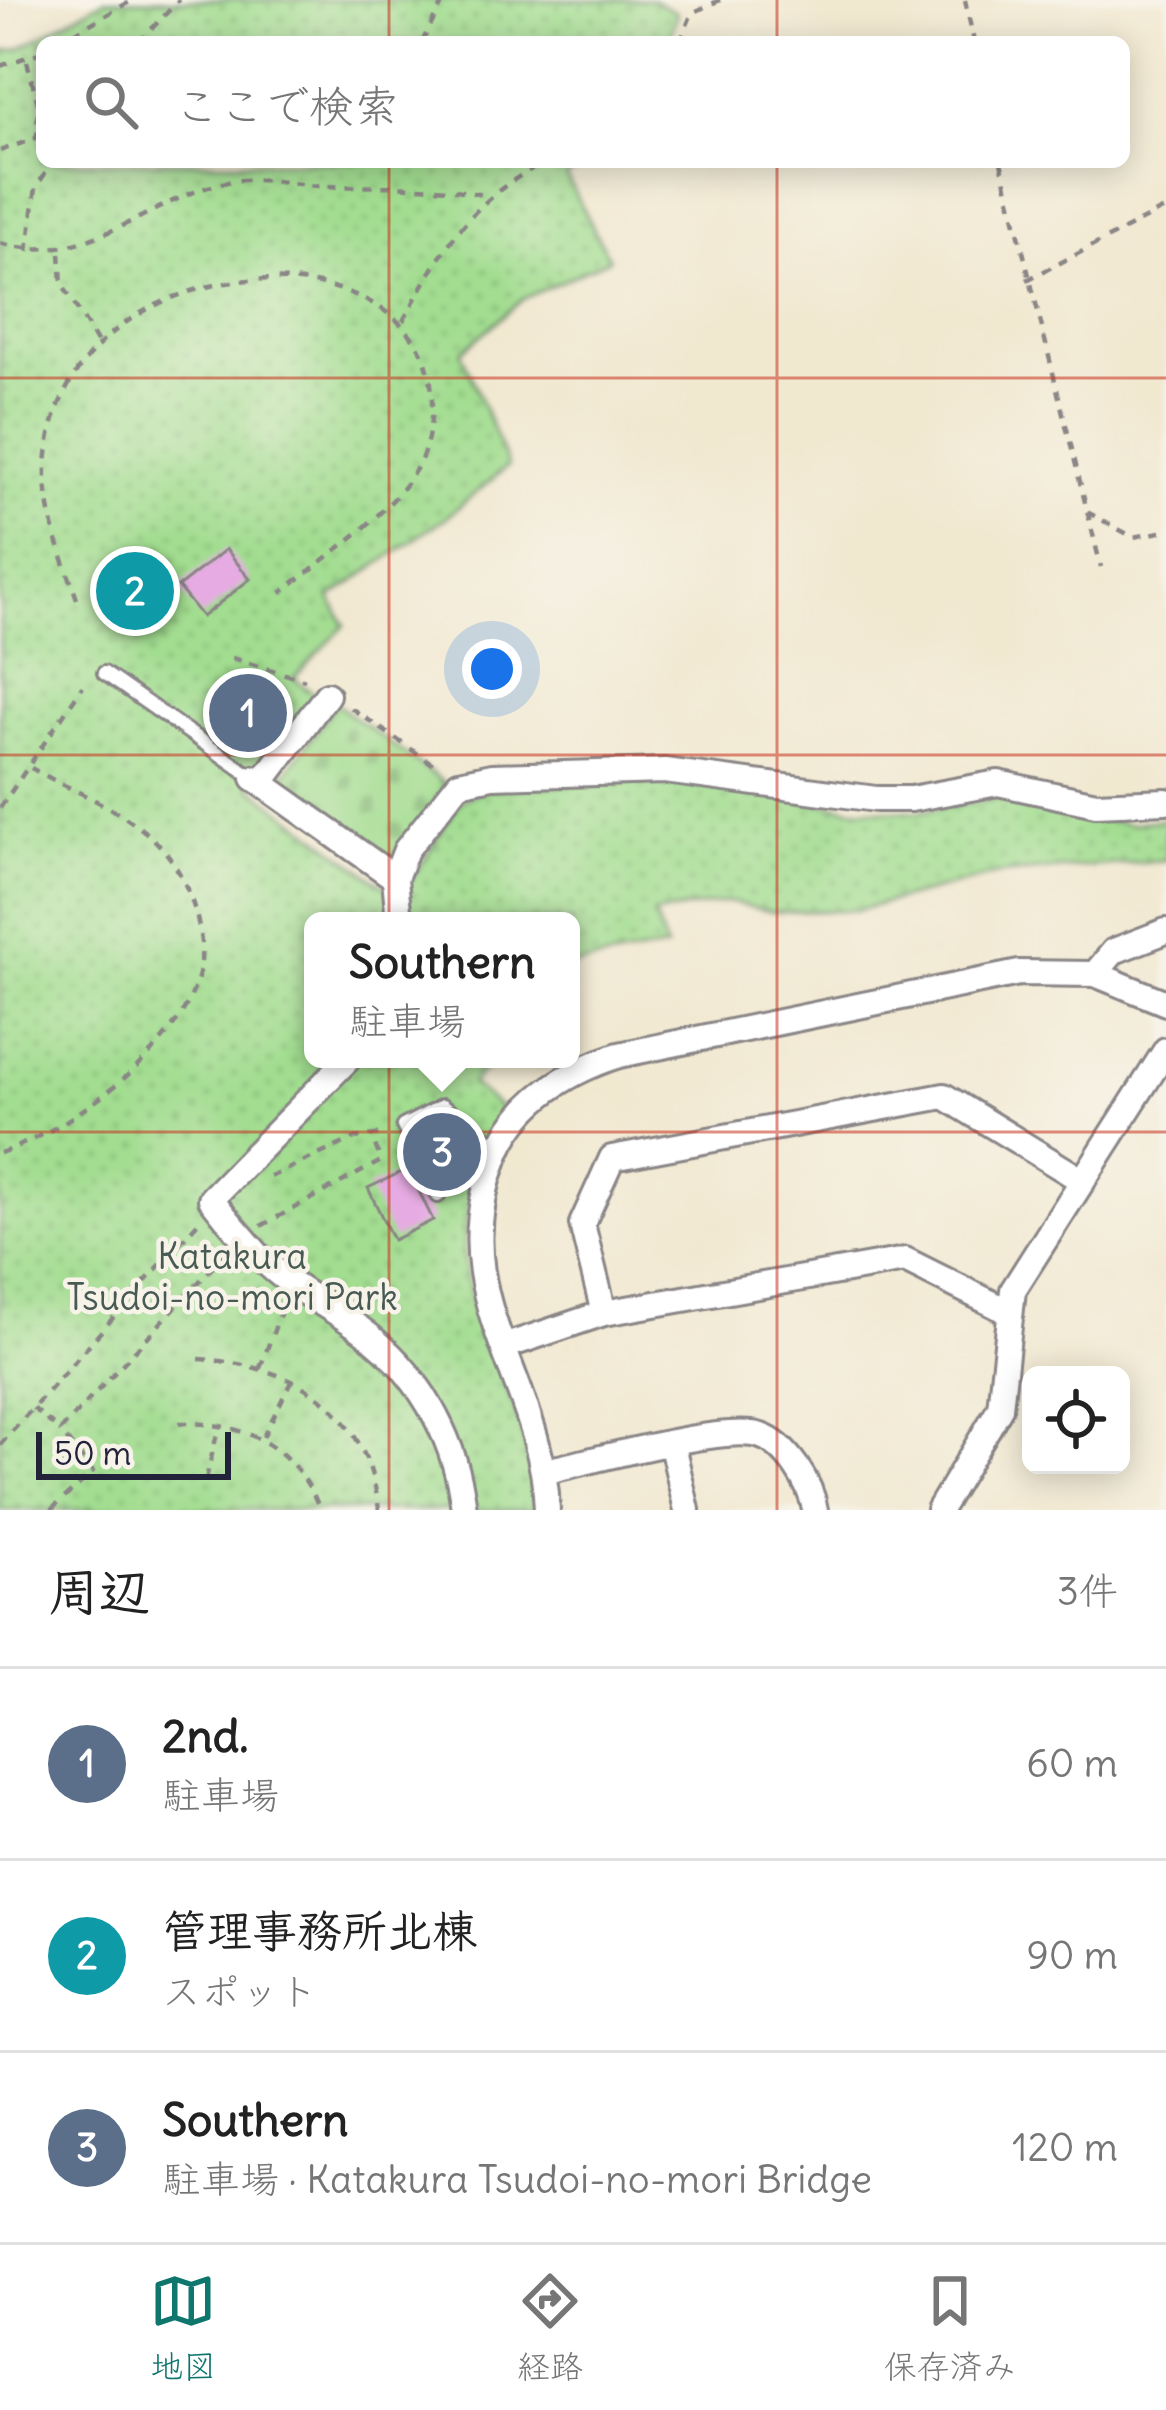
<!DOCTYPE html>
<html lang="ja">
<meta charset="utf-8">
<style>
body{margin:0;font-family:Delius,"Klee One",sans-serif;background:#f2f2f2;color:#222}
.controls{position:absolute;right:36px;bottom:36px;display:grid;overflow:hidden;border-radius:18px;box-shadow:0 6px 30px #0003}
.controls button{width:108px;height:108px;display:grid;place-items:center;padding:0;border:0;border-bottom:3px solid #e0e0e0;background:#fff;color:#222;font:60px sans-serif}
.scale{position:absolute;left:36px;bottom:30px;width:195px;box-sizing:border-box;padding-left:12px;border:6px solid #22223b;border-top:0;font-size:33px;line-height:42px;white-space:nowrap;color:#22223b;-webkit-text-stroke:9px #f7f3e8;paint-order:stroke}
.you{position:absolute;left:492px;top:669px;width:42px;height:42px;margin:-30px;border:9px solid #fff;border-radius:50%;background:#1a73e8;box-shadow:0 0 0 18px #1a73e833}
.badge{display:grid;place-items:center;width:78px;height:78px;border-radius:50%;background:#0f766e;color:#fff;font-size:39px;font-weight:700}
.pin{position:absolute;translate:-50% -50%;border:6px solid #fff;box-shadow:0 3px 12px #0006}
.popup{position:absolute;left:304px;top:912px;width:276px;height:156px;box-sizing:border-box;display:grid;place-content:center;border-radius:18px;background:#fff;filter:drop-shadow(0 3px 9px #0005);font-size:39px;white-space:nowrap;color:#767676}
.popup b{font-size:45px;color:#222}
.popup::after{content:'';position:absolute;left:50%;top:100%;margin-left:-24px;border:24px solid transparent;border-top-color:#fff}
.list{margin:0;padding:0;list-style:none}
h2{display:flex;justify-content:space-between;align-items:center;height:156px;margin:0;padding:0 48px;font-size:51px}
h2 small{font-size:39px;font-weight:400;color:#767676}
.list li{display:grid;grid-template-columns:78px 1fr auto;gap:36px;align-items:center;box-sizing:border-box;height:192px;padding:0 48px;border-top:3px solid #e0e0e0}
.list b{display:block;font-size:45px;white-space:nowrap}
.list p{margin:0;font-size:39px;white-space:nowrap;color:#767676}
.list em{font-size:39px;font-style:normal;color:#767676}
.icon{flex:none;width:66px;height:66px;fill:none;stroke:currentColor;stroke-width:2;stroke-linecap:round;stroke-linejoin:round}
.map{position:relative;flex:none;width:1166px;height:1510px;overflow:hidden}
.search{position:absolute;background:#fff;box-shadow:0 6px 30px #0003;left:36px;right:36px;top:36px;height:132px;display:flex;align-items:center;gap:30px;box-sizing:border-box;padding:0 42px;border-radius:18px;color:#767676;font-size:45px}
.sheet{height:732px;background:#fff}
nav{display:flex;justify-content:space-around;align-items:center;box-sizing:border-box;height:168px;border-top:3px solid #e0e0e0;background:#fff;font-size:33px;color:#767676}
nav a{display:grid;justify-items:center;gap:6px}
nav .on{color:#0f766e}
.map>svg:first-child{display:block}
</style>
<div class="map">
<svg width="1166" height="1510" viewBox="0 0 1166 1510">
<defs>
<pattern id="cemetery-stones" width="16" height="16" patternUnits="userSpaceOnUse" patternTransform="scale(3)"><rect width="16" height="16" fill="#a2dd90"/><path d="M2 7V4a2 2 0 0 1 4 0v3zM10 15v-3a2 2 0 0 1 4 0v3z" fill="#8bbd7d"/></pattern>
<pattern id="park-dots" width="8" height="8" patternUnits="userSpaceOnUse" patternTransform="scale(3)"><rect width="8" height="8" fill="#a2dd90"/><path d="M2 2h.1M6 6h.1" fill="none" stroke="#8bbd7d" stroke-width="1.8" stroke-linecap="round"/></pattern>
</defs>
<rect width="100%" height="100%" fill="#f7f3e8"/>
<filter id="ink" filterUnits="userSpaceOnUse"><feTurbulence type="fractalNoise" baseFrequency=".00833" numOctaves="2"/><feDisplacementMap in="SourceGraphic" scale="24" xChannelSelector="R" yChannelSelector="G"/><feConvolveMatrix kernelMatrix="1 2 1 2 8 2 1 2 1" color-interpolation-filters="sRGB"/></filter>
<filter id="wash" filterUnits="userSpaceOnUse"><feTurbulence type="fractalNoise" baseFrequency=".004" numOctaves="4" result="noise"/><feDisplacementMap in="SourceGraphic" scale="48" xChannelSelector="R" yChannelSelector="G"/><feGaussianBlur stdDeviation="2.7" result="paint"/><feColorMatrix in="noise" values="0 0 0 0 0 0 0 0 0 0 0 0 0 0 0 0 0 1.4 0 .05"/><feComposite in="paint" operator="in"/></filter>
<g filter="url(#wash)">
<rect width="100%" height="100%" fill="#f1e8d0"/>
<path fill="url(#cemetery-stones)" stroke="#628066" stroke-width="3" d="M336,704L447,785L391,861L280,781Z"/>
<path fill="url(#park-dots)" stroke="#628066" stroke-width="3" d="M103,0H653L677,13L668,42H42V162H591L566,176L609,259L523,299L461,352L508,466L445,518L330,598L345,625L294,678L316,696L249,786L384,886L412,879L460,802L483,790L659,779L850,808L919,812L1001,798L1130,824L1166,819V860L998,874L858,910L772,912L728,902L654,914L666,948L571,966V921H313V1059H493L471,1084L508,1114C397,1290 531,1351 534,1510H0V52L19,49Z"/>
<g id="blocks">
<path fill="#e6abe2" d="M226,549L250,579L202,617L178,587Z
M134,570L156,593L137,611L115,588Z
M408,1169L433,1220L393,1240L368,1188Z"/>
</g>
</g>
<g filter="url(#ink)">
<use href="#blocks" fill-opacity="0" stroke="#8a8586" stroke-width="3"/>
<g fill="none" stroke-linecap="round" stroke-linejoin="round">
<g stroke="#8a8586" stroke-width="18">
<path id="lane" d="M104,673L254,778
M438,1196L403,1126L442,1106L500,1147"/>
</g>
<g stroke="#8a8586" stroke-width="30">
<path id="street" d="M254,778L395,878
M261,783L327,695
M399,921L395,878L406,850L459,783L492,776L665,771L876,799H911L998,783L1096,804L1166,801
M1095,974L1114,951L1166,931
M227,1219L211,1199L348,1059
M259,1256C298,1295 334,1306 373,1339C424,1381 457,1444 464,1510
M604,1313L582,1224L612,1158L944,1096L1083,1181
M503,1347L604,1313L905,1260L1009,1312
M672,1445L687,1510
M546,1471C588,1462 727,1423 761,1436C787,1445 811,1484 815,1510
M547,1510C543,1378 440,1296 496,1156C518,1102 566,1072 619,1055L1019,973L1095,974L1166,1003
M939,1510L1000,1408L1013,1290L1166,1050"/>
</g>
<path stroke="#8a8586" stroke-width="4.5" stroke-dasharray="9 9" stroke-linecap="butt" d="M965,0L974,42
M58,42L133,0
M139,42L179,0
M422,42L444,0
M680,42L692,13L720,0
M27,61L38,104L37,138
M0,66L42,52
M0,151L42,136
M1001,162L1101,567
M0,243C88,268 146,200 227,182C257,176 290,184 320,186C377,188 430,182 487,196
M28,251L36,187L53,162
M60,253L62,284L99,345
M1027,280L1166,208
M403,321C443,249 469,200 545,162
M1087,512L1133,537L1166,531
M77,599C62,556 44,512 46,466C59,234 432,226 432,399C432,422 428,450 416,469C385,520 326,556 281,593
M232,658L305,680
M351,708L440,769
M0,808L83,686
M0,1153C69,1130 174,1053 197,981C210,943 192,889 170,858C139,814 77,794 31,768
M270,1177L355,1138L387,1133
M261,1226L381,1161L374,1142
M199,1359C296,1366 366,1407 379,1510
M260,1368L283,1306
M33,1408L60,1431L224,1255
M179,1423C246,1422 296,1447 320,1510
M263,1437L293,1378
M0,1445L200,1220
M206,1479L219,1426
M51,1510L93,1472L60,1431"/>
<use href="#lane" stroke="#fff" stroke-width="12"/>
<use href="#street" stroke="#fff" stroke-width="24"/>
<g stroke="#8a8586" stroke-width="30" stroke-linecap="butt">
<path id="street-bridge" d="M227,1219L259,1256"/>
</g>
<use href="#street-bridge" stroke="#fff" stroke-width="24"/>
</g>
</g>
<path fill="none" stroke="#c8321e" stroke-width="3" stroke-opacity="0.55" d="M389,0V42M777,0V42M389,162V1510M777,162V1510M0,378H1166M0,755H1166M0,1132H1166"/>
<g text-anchor="middle" stroke-width="9" stroke-linejoin="round" paint-order="stroke">
<g font-size="36" fill="#485a54" stroke="#f7f3e8">
<text x="232" y="1269">Katakura<tspan x="232" dy="41">Tsudoi-no-mori Park</tspan></text>
</g>
</g>
</svg>
<div class="controls">
<button><svg class="icon" aria-label="locate" viewBox="0 0 24 24"><circle cx="12" cy="12" r="6"/><path d="M12 2v4M12 18v4M2 12h4M18 12h4"/></svg></button>
</div>
<div class="scale">50 m</div>
<div class="you"></div>
<div class="pin badge" style="left:248px;top:713px;background:#5c6f8a">1</div>
<div class="pin badge" style="left:135px;top:591px;background:#0f9aa8">2</div>
<div class="pin badge" style="left:442px;top:1152px;background:#5c6f8a">3</div>
<div class="popup"><b>Southern</b>駐車場</div>
<div class="search"><svg class="icon" aria-label="search" viewBox="0 0 24 24"><circle cx="10" cy="10" r="6"/><path d="M15 15l6 6"/></svg>ここで検索</div>
</div>
<section class="sheet">
<h2>周辺<small>3件</small></h2>
<ul class="list">
<li><span class="badge" style="background:#5c6f8a">1</span><div><b>2nd.</b><p>駐車場</p></div><em>60 m</em></li>
<li><span class="badge" style="background:#0f9aa8">2</span><div><b>管理事務所北棟</b><p>スポット</p></div><em>90 m</em></li>
<li><span class="badge" style="background:#5c6f8a">3</span><div><b>Southern</b><p>駐車場 · Katakura Tsudoi-no-mori Bridge</p></div><em>120 m</em></li>
</ul>
</section>
<nav>
<a class="on"><svg class="icon" aria-label="map" viewBox="0 0 24 24"><path d="M3 6l6-2 6 2 6-2v14l-6 2-6-2-6 2zM9 4v14M15 6v14"/></svg>地図</a>
<a><svg class="icon" aria-label="directions" viewBox="0 0 24 24"><path d="M12 3l9 9-9 9-9-9zM9 14v-3h6M13 9l2 2-2 2"/></svg>経路</a>
<a><svg class="icon" aria-label="saved" viewBox="0 0 24 24"><path d="M7 4h10v16l-5-4-5 4z"/></svg>保存済み</a>
</nav>
